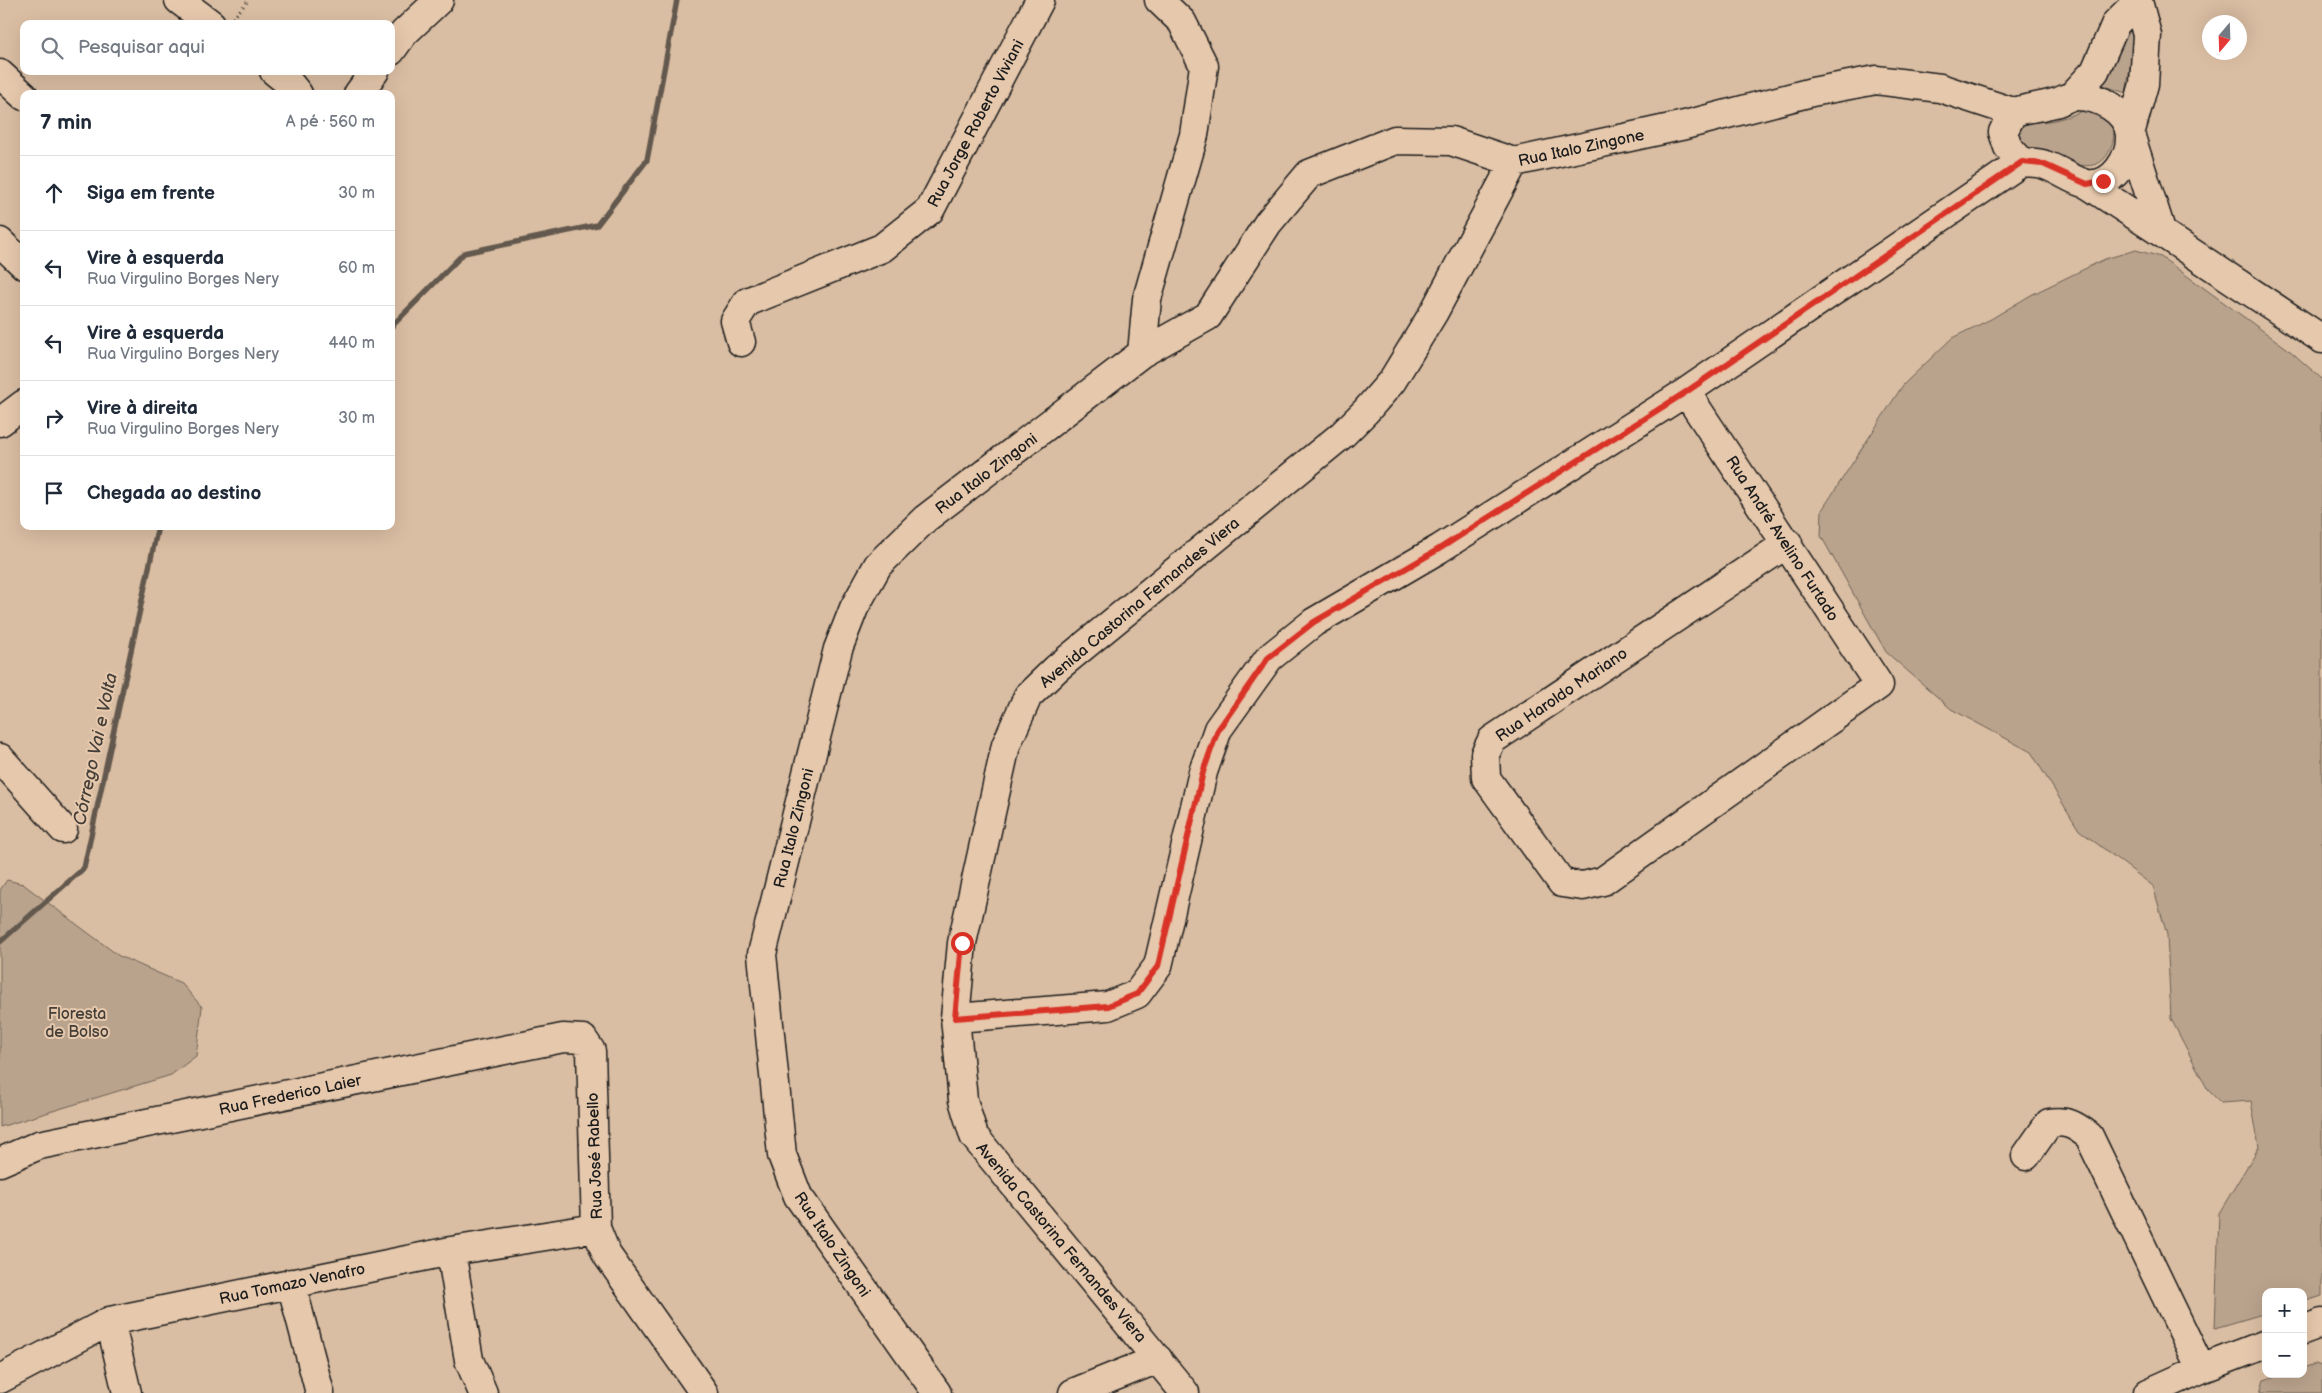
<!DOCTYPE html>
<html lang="pt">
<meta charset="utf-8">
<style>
body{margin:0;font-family:"Balsamiq Sans",sans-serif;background:#f6f6f7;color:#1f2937}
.controls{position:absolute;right:15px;bottom:15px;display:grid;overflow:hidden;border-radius:10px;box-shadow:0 5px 20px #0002}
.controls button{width:45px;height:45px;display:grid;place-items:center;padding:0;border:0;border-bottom:1px solid #e0e1e3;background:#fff;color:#1f2937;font:25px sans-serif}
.compass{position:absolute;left:2202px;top:15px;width:45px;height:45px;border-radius:50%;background:#fff;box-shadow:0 5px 20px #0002;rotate:199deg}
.stop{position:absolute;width:15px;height:15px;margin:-11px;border:4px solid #d93025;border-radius:50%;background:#fff}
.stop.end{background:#d93025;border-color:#fff;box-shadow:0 1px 5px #0008}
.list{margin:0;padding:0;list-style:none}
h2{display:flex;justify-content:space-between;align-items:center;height:65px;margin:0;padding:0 20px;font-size:21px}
h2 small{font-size:16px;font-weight:400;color:#747a83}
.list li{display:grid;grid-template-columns:32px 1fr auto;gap:15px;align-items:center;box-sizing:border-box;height:75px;padding:0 20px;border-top:1px solid #e0e1e3}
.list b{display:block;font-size:19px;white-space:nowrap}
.list p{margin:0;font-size:16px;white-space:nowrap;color:#747a83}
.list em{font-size:16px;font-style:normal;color:#747a83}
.icon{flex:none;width:28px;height:28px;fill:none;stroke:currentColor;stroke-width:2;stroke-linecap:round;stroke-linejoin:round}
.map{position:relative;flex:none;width:2322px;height:1393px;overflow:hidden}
.search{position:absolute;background:#fff;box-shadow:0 5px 20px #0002;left:20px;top:20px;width:375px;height:55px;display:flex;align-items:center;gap:12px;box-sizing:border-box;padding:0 18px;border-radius:10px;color:#747a83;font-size:19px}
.panel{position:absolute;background:#fff;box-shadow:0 5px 20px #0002;left:20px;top:90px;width:375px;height:440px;border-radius:10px}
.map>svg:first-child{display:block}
</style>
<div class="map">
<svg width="2322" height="1393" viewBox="0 0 2322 1393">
<rect width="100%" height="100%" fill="#dabea3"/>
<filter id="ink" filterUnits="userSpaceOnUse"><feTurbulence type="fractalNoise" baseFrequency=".02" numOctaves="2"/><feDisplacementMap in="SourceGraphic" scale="10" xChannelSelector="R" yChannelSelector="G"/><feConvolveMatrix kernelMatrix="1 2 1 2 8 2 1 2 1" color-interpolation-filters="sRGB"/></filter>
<g filter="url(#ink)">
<path fill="#baa38d" stroke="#6b6054" d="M2127,28H2132L2135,35L2126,93L2099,84Z
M2094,108C2107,119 2119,129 2111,147C2108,155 2103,163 2093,165C2078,169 2041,154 2025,149L2018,137L2017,129C2030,118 2044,124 2059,119C2072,116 2082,110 2094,108Z
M2136,250L2161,257L2288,349L2322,379V1296L2303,1302V1292H2266V1313L2215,1328L2219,1213L2259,1147L2251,1101L2221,1103L2208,1090L2171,1019L2167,935L2153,886L2079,830L2031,752L1951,709L1886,652L1821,536L1822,510L1903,385L1952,338L1991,319L2031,295L2105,259Z
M7,880L23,884L119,956L181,983L202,1007L196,1056L171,1075L0,1127V890Z
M2315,1364L2322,1366V1393H2260L2264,1380L2283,1374H2303V1368Z"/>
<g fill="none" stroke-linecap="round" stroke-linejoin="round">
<path stroke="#62584e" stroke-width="5.5" d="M391,327L464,253L597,225L647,160L677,0
M0,942L84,868L158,526"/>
<g stroke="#1c1c1c" stroke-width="31">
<path id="minor" d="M179,0L211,24
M391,51L404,33L439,0
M274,71L290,84L298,94
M0,74L24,96
M358,94L375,71
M2073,95L2095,71L2116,23L2138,1L2147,35L2144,84L2130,134L2162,233L2087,184
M2162,233L2322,339
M0,242L24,265
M741,342L735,321L747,302L882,248L930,210L1040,0
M1142,353L1147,299L1194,135L1204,66L1182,22L1159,0
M1686,392L1879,685L1603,881L1583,886L1562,883L1486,778L1485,754L1492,740L1788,543
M0,422L24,404
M0,758L63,829
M955,1018L1108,1006L1137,994L1158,966L1203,772L1218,729L1269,658L1314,622L1439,549L1686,392L2022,162C2030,163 2038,162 2045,165C2058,169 2075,182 2087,184C2113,187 2131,158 2130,135C2128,110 2098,96 2076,96C2070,95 2064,100 2058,102C2044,106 2028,108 2013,112L2003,132L2008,147L2022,162
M2026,1156L2049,1123C2067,1120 2075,1125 2089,1136L2201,1369
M0,1162L39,1145L563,1038L583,1039L591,1051L596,1228L607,1255L704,1393
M451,1251L469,1360L483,1393
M291,1283L320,1393
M110,1321L127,1393
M2303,1330L2322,1323
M0,1379L110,1321L451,1251L596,1228
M937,1393L798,1196L782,1155L762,954L838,649L854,608L878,565L925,519L1142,353L1208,316L1268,223L1309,174L1395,140L1451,141L1514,162L1685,125L1812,92L1876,80L1940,88L2013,112
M1073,1393L1158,1359
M1185,1393L974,1136L963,1100L955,1018L962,943L1006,745L1028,696L1057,668L1343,434L1366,411L1392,381L1434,312L1514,162
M2148,1393L2201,1369L2266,1344"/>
</g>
<path stroke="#1c1c1c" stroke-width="3" stroke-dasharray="1 4" stroke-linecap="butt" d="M233,18L249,0"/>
<use href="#minor" stroke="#e6c8ac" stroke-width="28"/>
</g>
</g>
<g fill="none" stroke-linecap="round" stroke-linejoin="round" filter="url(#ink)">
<path stroke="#d93025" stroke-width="6" d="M962,943L955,1018L1108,1006L1137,994L1158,966L1203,772L1218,730L1268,658L1314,622L1439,549L1686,392L2022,162L2043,164L2087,184L2103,181"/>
</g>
<g text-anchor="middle" stroke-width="4" stroke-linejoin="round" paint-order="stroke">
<g font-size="16" fill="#1c1c1c" stroke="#e6c8ac">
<text transform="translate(975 123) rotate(-62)" y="6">Rua Jorge Roberto Viviani</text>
<text transform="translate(1581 147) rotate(-12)" y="6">Rua Italo Zingone</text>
<text transform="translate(986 473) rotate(-37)" y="6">Rua Italo Zingoni</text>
<text transform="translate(1783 538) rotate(57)" y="6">Rua André Avelino Furtado</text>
<text transform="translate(1139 602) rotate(-40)" y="6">Avenida Castorina Fernandes Viera</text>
<text transform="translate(1561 694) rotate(-34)" y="6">Rua Haroldo Mariano</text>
<text transform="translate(793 828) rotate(-76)" y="6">Rua Italo Zingoni</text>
<text transform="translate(290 1094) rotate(-12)" y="6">Rua Frederico Laier</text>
<text transform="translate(594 1156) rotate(-92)" y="6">Rua José Rabello</text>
<text transform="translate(1062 1242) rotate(50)" y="6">Avenida Castorina Fernandes Viera</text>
<text transform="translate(833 1244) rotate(56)" y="6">Rua Italo Zingoni</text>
<text transform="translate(292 1283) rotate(-12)" y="6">Rua Tomazo Venafro</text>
</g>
<g font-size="16" fill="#443e38" stroke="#e6c8ac">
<text x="77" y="1019">Floresta<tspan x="77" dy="18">de Bolso</tspan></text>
</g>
<g font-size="18" font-style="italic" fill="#453f39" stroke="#e6c8ac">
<text transform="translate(95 749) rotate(-78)" y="6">Córrego Vai e Volta</text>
</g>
</g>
</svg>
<div class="controls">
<button>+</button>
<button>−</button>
</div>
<svg class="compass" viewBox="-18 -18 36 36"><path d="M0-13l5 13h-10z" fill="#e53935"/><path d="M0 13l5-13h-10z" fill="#747a83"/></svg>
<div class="stop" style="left:962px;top:943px"></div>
<div class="stop end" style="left:2103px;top:181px"></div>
<div class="search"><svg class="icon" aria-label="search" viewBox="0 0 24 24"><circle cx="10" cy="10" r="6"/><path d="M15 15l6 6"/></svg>Pesquisar aqui</div>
<section class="panel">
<h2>7 min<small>A pé · 560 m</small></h2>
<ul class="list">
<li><svg class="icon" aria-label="ahead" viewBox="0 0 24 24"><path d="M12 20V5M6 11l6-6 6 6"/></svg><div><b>Siga em frente</b></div><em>30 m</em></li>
<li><svg class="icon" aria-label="left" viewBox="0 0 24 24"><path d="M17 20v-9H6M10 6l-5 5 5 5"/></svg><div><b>Vire à esquerda</b><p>Rua Virgulino Borges Nery</p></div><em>60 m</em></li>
<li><svg class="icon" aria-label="left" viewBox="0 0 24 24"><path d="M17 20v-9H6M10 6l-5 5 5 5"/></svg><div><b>Vire à esquerda</b><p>Rua Virgulino Borges Nery</p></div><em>440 m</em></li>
<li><svg class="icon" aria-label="right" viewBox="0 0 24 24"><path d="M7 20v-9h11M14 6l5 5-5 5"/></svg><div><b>Vire à direita</b><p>Rua Virgulino Borges Nery</p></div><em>30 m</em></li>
<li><svg class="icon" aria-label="arrive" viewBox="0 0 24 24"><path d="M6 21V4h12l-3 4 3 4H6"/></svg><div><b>Chegada ao destino</b></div></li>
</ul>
</section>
</div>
